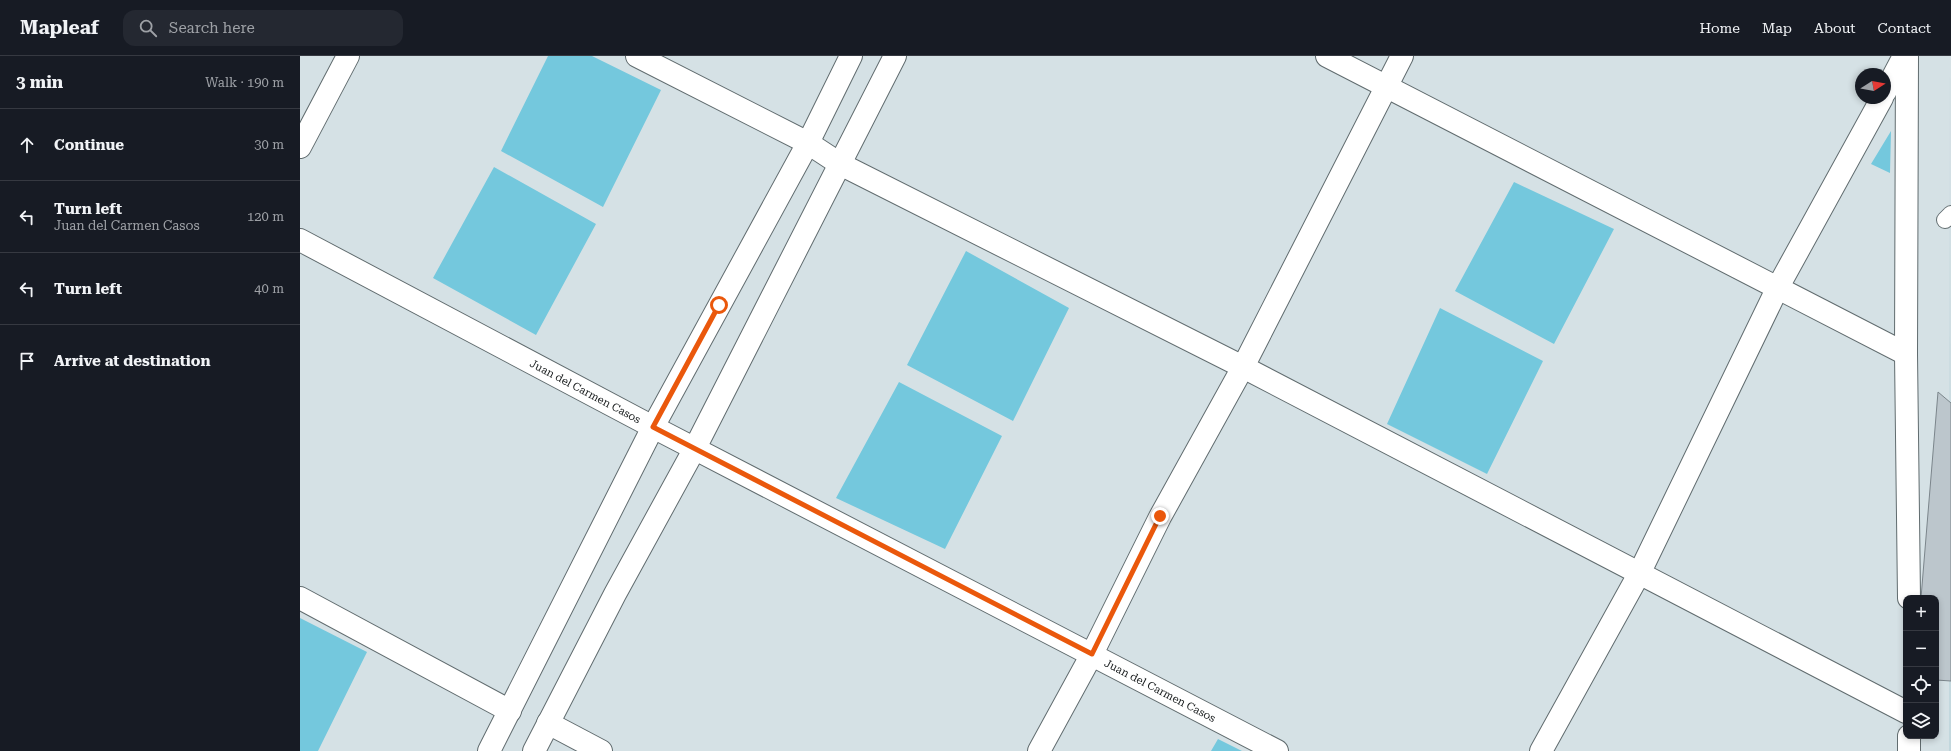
<!DOCTYPE html>
<meta charset="utf-8">
<style>
body{margin:0;font-family:"Roboto Serif",serif;background:#242831;color:#f1f3f6}
.controls{position:absolute;right:12px;bottom:12px;display:grid;overflow:hidden;border-radius:8px;box-shadow:0 2px 6px #0003}
.controls button{width:36px;height:36px;display:grid;place-items:center;padding:0;border:0;border-bottom:1px solid #363941;background:#171b24;color:#f1f3f6;font:20px sans-serif}
.compass{position:absolute;left:1555px;top:12px;width:36px;height:36px;border-radius:50%;background:#171b24;box-shadow:0 2px 6px #0003;rotate:79deg}
.stop{position:absolute;width:12px;height:12px;margin:-9px;border:3px solid #ea580c;border-radius:50%;background:#fff}
.stop.end{background:#ea580c;border-color:#fff;box-shadow:0 1px 4px #0008}
.list{margin:0;padding:0;list-style:none}
h2{display:flex;justify-content:space-between;align-items:center;height:52px;margin:0;padding:0 16px;font-size:17px}
h2 small{font-size:13px;font-weight:400;color:#9ea1a6}
.list li{display:grid;grid-template-columns:26px 1fr auto;gap:12px;align-items:center;box-sizing:border-box;height:72px;padding:0 16px;border-top:1px solid #363941}
.list b{display:block;font-size:15px;white-space:nowrap}
.list p{margin:0;font-size:13px;white-space:nowrap;color:#9ea1a6}
.list em{font-size:13px;font-style:normal;color:#9ea1a6}
.icon{flex:none;width:22px;height:22px;fill:none;stroke:currentColor;stroke-width:2;stroke-linecap:round;stroke-linejoin:round}
.map{position:relative;flex:none;width:1651px;height:695px;overflow:hidden}
header{display:flex;align-items:center;gap:24px;box-sizing:border-box;height:56px;padding:0 20px;background:#171b24;border-bottom:1px solid #363941}
header strong{font-size:19px}
nav{display:flex;gap:22px;margin-inline-start:auto;font-size:14px}
.search{width:280px;height:36px;background:#242831;display:flex;align-items:center;gap:10px;box-sizing:border-box;padding:0 14px;border-radius:12px;color:#9ea1a6;font-size:15px}
main{display:flex}
aside{flex:1;background:#171b24}
.map>svg:first-child{display:block}
</style>
<header>
<strong>Mapleaf</strong>
<div class="search"><svg class="icon" aria-label="search" viewBox="0 0 24 24"><circle cx="10" cy="10" r="6"/><path d="M15 15l6 6"/></svg>Search here</div>
<nav><a>Home</a><a>Map</a><a>About</a><a>Contact</a></nav>
</header>
<main>
<aside>
<h2>3 min<small>Walk · 190 m</small></h2>
<ul class="list">
<li><svg class="icon" aria-label="ahead" viewBox="0 0 24 24"><path d="M12 20V5M6 11l6-6 6 6"/></svg><div><b>Continue</b></div><em>30 m</em></li>
<li><svg class="icon" aria-label="left" viewBox="0 0 24 24"><path d="M17 20v-9H6M10 6l-5 5 5 5"/></svg><div><b>Turn left</b><p>Juan del Carmen Casos</p></div><em>120 m</em></li>
<li><svg class="icon" aria-label="left" viewBox="0 0 24 24"><path d="M17 20v-9H6M10 6l-5 5 5 5"/></svg><div><b>Turn left</b></div><em>40 m</em></li>
<li><svg class="icon" aria-label="arrive" viewBox="0 0 24 24"><path d="M6 21V4h12l-3 4 3 4H6"/></svg><div><b>Arrive at destination</b></div></li>
</ul>
</aside>
<div class="map">
<svg width="1651" height="695" viewBox="0 0 1651 695">
<rect width="100%" height="100%" fill="#d5e1e5"/>
<path fill="#c2d7dd" d="M1650,0L1651,695H1649Z"/>
<path fill="#74c8dd" d="M248,0H292L361,34L303,151L201,95Z
M1591,75L1590,117L1571,108Z
M194,111L296,168L236,279L133,222Z
M1214,126L1314,173L1254,288L1155,235Z
M666,195L769,252L713,365L607,309Z
M1140,252L1243,305L1187,418L1087,368Z
M599,326L702,380L645,493L536,442Z
M0,562L67,596L18,695H0Z
M918,683L942,695H911Z"/>
<path fill="#bcc6cc" stroke="#7b858b" d="M1638,336L1651,347V625L1636,624V542H1621Z"/>
<g fill="none" stroke-linecap="round" stroke-linejoin="round">
<g stroke="#616c6f" stroke-width="18">
<path id="lane" d="M1645,164L1651,158"/>
</g>
<g stroke="#616c6f" stroke-width="24">
<g id="street">
<path d="M337,0L508,87L540,108L943,311L1606,656"/>
<path d="M1027,0L1606,298"/>
<path d="M1607,0L1606,298L1609,542"/>
<path d="M1585,36L1604,0"/>
<path d="M0,91L48,0"/>
<path id="s1" d="M0,184L353,371L977,695"/>
<path d="M0,542L210,655"/>
<path d="M248,667L301,695"/>
<path d="M739,695L792,598L860,461L943,311L1102,0"/>
<path d="M1241,695L1339,518L1478,231L1582,42"/>
<path d="M1609,695V680"/>
</g>
</g>
<g stroke="#616c6f" stroke-width="24">
<path id="secondary" d="M189,695L353,371L508,87L551,0
M234,695L315,538L395,392L595,0"/>
</g>
<use href="#lane" stroke="#fff" stroke-width="16"/>
<use href="#street" stroke="#fff" stroke-width="22"/>
<use href="#secondary" stroke="#fff" stroke-width="22"/>
</g>
<g fill="none" stroke-linecap="round" stroke-linejoin="round">
<path stroke="#ea580c" stroke-width="5" d="M419,249L353,371L792,598L860,460"/>
</g>
<g text-anchor="middle" stroke-width="4" stroke-linejoin="round" paint-order="stroke">
<g font-size="11" fill="#171b1c" stroke="#e2eff2">
<text dy="4" stroke="none"><textPath href="#s1" startOffset="323">Juan del Carmen Casos</textPath></text>
<text dy="4" stroke="none"><textPath href="#s1" startOffset="971">Juan del Carmen Casos</textPath></text>
</g>
</g>
</svg>
<div class="controls">
<button>+</button>
<button>−</button>
<button><svg class="icon" aria-label="locate" viewBox="0 0 24 24"><circle cx="12" cy="12" r="6"/><path d="M12 2v4M12 18v4M2 12h4M18 12h4"/></svg></button>
<button><svg class="icon" aria-label="layers" viewBox="0 0 24 24"><path d="M12 4l9 5-9 5-9-5zM3 14l9 5 9-5"/></svg></button>
</div>
<svg class="compass" viewBox="-18 -18 36 36"><path d="M0-13l5 13h-10z" fill="#e53935"/><path d="M0 13l5-13h-10z" fill="#9ea1a6"/></svg>
<div class="stop" style="left:419px;top:249px"></div>
<div class="stop end" style="left:860px;top:460px"></div>
</div>
</main>
